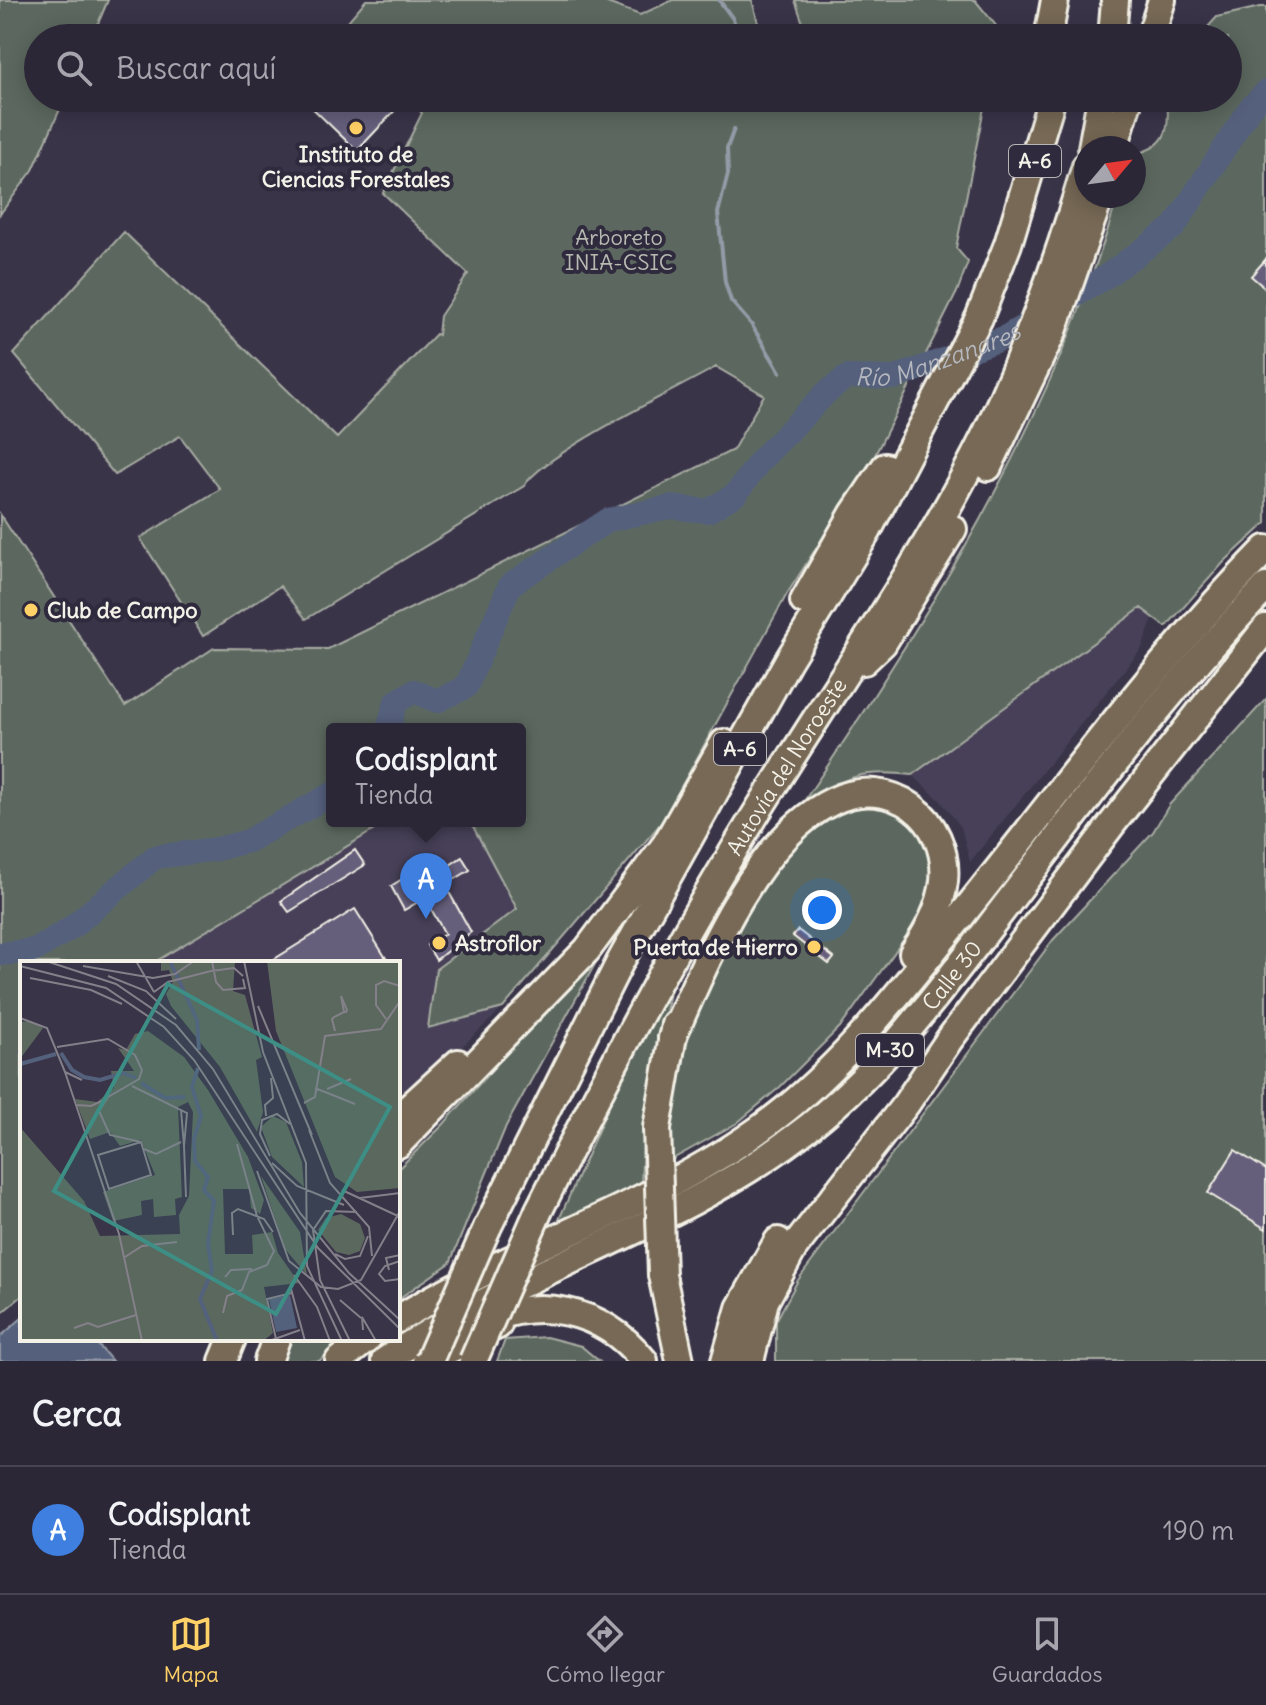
<!DOCTYPE html>
<html lang="es">
<meta charset="utf-8">
<style>
body{margin:0;font-family:Delius,sans-serif;background:#342f3f;color:#f1f3f6}
.compass{position:absolute;left:1074px;top:136px;width:72px;height:72px;border-radius:50%;background:#2c2737;box-shadow:0 4px 20px #0003;rotate:61deg}
.you{position:absolute;left:822px;top:910px;width:28px;height:28px;margin:-20px;border:6px solid #fff;border-radius:50%;background:#1a73e8;box-shadow:0 0 0 12px #1a73e833}
.badge{display:grid;place-items:center;width:52px;height:52px;border-radius:50%;background:#ffd166;color:#fff;font-size:26px;font-weight:700}
.pin{position:absolute;translate:-50% -66px;filter:drop-shadow(0 2px 4px #0008)}
.pin::after{content:'';position:absolute;top:42px;width:28px;height:24px;background:inherit;clip-path:polygon(0 0,100% 0,50% 100%)}
.popup{position:absolute;left:326px;top:723px;width:200px;height:104px;box-sizing:border-box;display:grid;place-content:center;border-radius:8px;background:#2c2737;filter:drop-shadow(0 2px 6px #0005);font-size:26px;white-space:nowrap;color:#a6a5ad}
.popup b{font-size:30px;color:#f1f3f6}
.popup::after{content:'';position:absolute;left:50%;top:100%;margin-left:-16px;border:16px solid transparent;border-top-color:#2c2737}
.list{margin:0;padding:0;list-style:none}
h2{display:flex;justify-content:space-between;align-items:center;height:104px;margin:0;padding:0 32px;font-size:34px}
h2 small{font-size:26px;font-weight:400;color:#a6a5ad}
.list li{display:grid;grid-template-columns:52px 1fr auto;gap:24px;align-items:center;box-sizing:border-box;height:128px;padding:0 32px;border-top:2px solid #484452}
.list b{display:block;font-size:30px;white-space:nowrap}
.list p{margin:0;font-size:26px;white-space:nowrap;color:#a6a5ad}
.list em{font-size:26px;font-style:normal;color:#a6a5ad}
.icon{flex:none;width:44px;height:44px;fill:none;stroke:currentColor;stroke-width:2;stroke-linecap:round;stroke-linejoin:round}
.map{position:relative;flex:none;width:1266px;height:1361px;overflow:hidden}
.search{position:absolute;background:#2c2737;box-shadow:0 4px 20px #0003;left:24px;right:24px;top:24px;height:88px;display:flex;align-items:center;gap:20px;box-sizing:border-box;padding:0 28px;border-radius:44px;color:#a6a5ad;font-size:30px}
.sheet{height:232px;background:#2c2737}
nav{display:flex;justify-content:space-around;align-items:center;box-sizing:border-box;height:112px;border-top:2px solid #484452;background:#2c2737;font-size:22px;color:#a6a5ad}
nav a{display:grid;justify-items:center;gap:4px}
nav .on{color:#ffd166}
.map>svg:first-child{display:block}
</style>
<div class="map">
<svg width="1266" height="1361" viewBox="0 0 1266 1361">
<rect width="100%" height="100%" fill="#3a3449"/>
<filter id="ink" filterUnits="userSpaceOnUse"><feTurbulence type="fractalNoise" baseFrequency=".0125" numOctaves="2"/><feDisplacementMap in="SourceGraphic" scale="16" xChannelSelector="R" yChannelSelector="G"/><feConvolveMatrix kernelMatrix="1 2 1 2 8 2 1 2 1" color-interpolation-filters="sRGB"/></filter>
<g filter="url(#ink)">
<path fill="#474158" d="M1142,607L1154,616L1142,648L970,862L961,827L940,800L912,775Z
M389,821H470L517,909L436,969L429,1027L503,1008L398,1107V963H153Z"/>
<path fill="#5b685e" stroke="#a8aca3" stroke-width="2" d="M0,0H108L92,38H38V98H65L33,170L0,214Z
M366,0H599L640,15L673,0H752L762,38H339L336,35Z
M795,0H975L998,28L996,38H808Z
M1260,7H1266V523L1224,562L1166,627L1141,608L912,775C865,770 847,774 809,802L804,801C932,612 1054,417 1118,196H1134V154C1168,147 1170,129 1167,98H1228V38H1198L1217,17Z
M406,98H986L956,248L968,262L957,292L873,459L787,594L662,822L503,1008L428,1028L436,969L517,909L470,821H520V729H332V821H389L153,963H22V1296L0,1314V514L125,706L214,648L328,649L733,450L764,395L716,367C674,391 546,452 524,486L306,619L280,586L203,636L140,538L220,489L180,436L115,475L14,354L124,232L337,438L436,334L438,335L440,316L468,274L383,193L422,113Z
M1266,699V1361H776V1321L798,1280L1053,940L1153,832L1169,805Z
M849,804L896,805L924,834L935,876L925,910L842,1025L780,1087L737,1123L669,1161C669,1118 675,1069 687,1028C703,974 769,861 812,826C824,818 837,811 849,804Z
M611,935L506,1126L450,1263L398,1299V1169L442,1126Z
M671,988L644,1116L641,1187L554,1231L613,1096Z
M546,1337L581,1346L599,1361H497L505,1340Z
M276,1339H345L319,1361H272Z"/>
<path fill="#54617d" stroke="#949ba8" stroke-width="2" d="M22,1318V1339H93L112,1361H0V1337Z"/>
<g fill="none" stroke-linecap="round" stroke-linejoin="round">
<path stroke="#949ba8" stroke-width="4" d="M719,0L733,19L740,38
M743,101L744,98
M734,129L727,148L728,174L718,213L725,282L731,301L751,324L780,372
M803,406L806,417"/>
<g stroke="#54617d" stroke-width="24">
<path id="s1" d="M388,729L396,702L414,691L437,701L466,687L510,585L608,520L670,507L708,511L736,494L760,461L826,393L847,377L894,378L1006,337L1104,278L1174,227L1250,108L1266,92"/>
<path d="M0,954L35,950L71,928L155,857L217,849L248,841L332,794"/>
</g>
</g>
<path fill="#665e7b" stroke="#f4f1e8" stroke-width="2" d="M302,98H390L399,106L357,151Z
M1266,259V289L1251,276Z
M355,850L365,865L289,912L281,901Z
M462,857L470,870L445,885L471,932L436,960L427,945L445,934L425,898L404,910L391,886L425,865L432,877Z
M355,909L389,963H268Z
M798,930L834,958L829,964L793,936Z
M1235,1150L1266,1170V1229L1208,1193Z"/>
<g fill="none" stroke-linecap="round" stroke-linejoin="round">
<g stroke="#f4f1e8" stroke-width="32">
<g id="motorway">
<path d="M1048,38L1055,0"/>
<path d="M1112,38L1115,0"/>
<path d="M1150,38L1162,0"/>
<path d="M1092,148L1101,98"/>
<path d="M1114,148L1129,98"/>
<path d="M988,467L1053,331L1100,196"/>
<path d="M804,601L854,513L885,467"/>
<path d="M864,661L883,643L953,529"/>
<path d="M672,1038C704,965 756,837 833,801C890,773 950,818 944,881C941,908 928,931 913,953"/>
<path d="M398,1118L458,1063"/>
<path d="M657,1128L675,1024"/>
<path d="M398,1144L587,950L666,844L724,743"/>
<path id="s2" d="M539,1210C600,1088 663,967 734,850C817,710 915,578 987,432C1028,347 1059,257 1086,166"/>
<path d="M487,1228L620,962L788,661L867,532L979,318L1008,244L1052,98"/>
<path d="M662,1275L680,1361"/>
<path d="M398,1319C523,1242 672,1202 786,1109C853,1054 906,984 961,916C1061,792 1154,663 1266,549"/>
<path d="M476,1325C537,1295 602,1308 644,1361"/>
<path d="M223,1361L232,1339"/>
<path d="M268,1361L276,1339"/>
<path d="M339,1361L367,1339"/>
<path id="s3" d="M385,1361C514,1271 671,1231 797,1136C881,1074 944,986 1007,904C1090,795 1171,685 1266,587"/>
<path d="M426,1361L498,1325"/>
<path d="M725,1361L740,1308L778,1241"/>
<path d="M750,1361L765,1301L793,1249L906,1104L949,1040L1112,824L1266,628"/>
</g>
</g>
<use href="#motorway" stroke="#776954" stroke-width="26"/>
<g stroke="#f4f1e8" stroke-width="32" stroke-linecap="butt">
<path id="motorway-bridge" d="M657,1128L662,1275
M429,1361L487,1228
M473,1361L539,1210"/>
</g>
<use href="#motorway-bridge" stroke="#776954" stroke-width="26"/>
</g>
</g>
<g fill="#ffd166" stroke="#2f2a3d" stroke-width="3">
<circle cx="356" cy="128" r="8"/>
<circle cx="31" cy="610" r="8"/>
<circle cx="439" cy="943" r="8"/>
<circle cx="814" cy="947" r="8"/>
</g>
<g text-anchor="middle" stroke-width="8" stroke-linejoin="round" paint-order="stroke">
<g fill="#2f2a3d" stroke="#b9b5b5" stroke-width="2">
<rect x="1009" y="145" width="52" height="32" rx="6"/>
<rect x="714" y="733" width="52" height="32" rx="6"/>
<rect x="856" y="1034" width="68" height="32" rx="6"/>
</g>
<g font-size="20" font-weight="bold" fill="#f4f1e8">
<text x="1035" y="168">A-6</text>
<text x="740" y="756">A-6</text>
<text x="890" y="1057">M-30</text>
</g>
<g font-size="22" font-weight="bold" fill="#f4f1e8" stroke="#2f2a3d" text-anchor="start">
<text x="356" y="162" text-anchor="middle">Instituto de<tspan x="356" dy="25">Ciencias Forestales</tspan></text>
<text x="47" y="618">Club de Campo</text>
<text x="455" y="951">Astroflor</text>
<text x="798" y="955" text-anchor="end">Puerta de Hierro</text>
</g>
<g font-size="22" fill="#b7bab1" stroke="#2f2a3d">
<text x="619" y="245">Arboreto<tspan x="619" dy="25">INIA-CSIC</tspan></text>
</g>
<g font-size="22" fill="#f4f1e8" stroke="#2f2a3d">
<text dy="8" stroke="none"><textPath href="#s2" startOffset="508">Autovía del Noroeste</textPath></text>
<text dy="8" stroke="none"><textPath href="#s3" startOffset="694">Calle 30</textPath></text>
</g>
<g font-size="24" font-style="italic" fill="#b4b7bd" stroke="#2f2a3d">
<text dy="8" stroke="none"><textPath href="#s1" startOffset="726">Río Manzanares</textPath></text>
</g>
</g>
<g transform="translate(20 961)">
<rect width="380" height="380" fill="#3a3449"/>
<path d="M141,0H215L213,30L225,34L242,96L236,99L243,151L237,171L200,106L151,45L146,33L153,21L149,9L141,10ZM247,0H380V227L337,231L315,216L256,70ZM11,60L23,67L0,98V61ZM128,70L164,96L188,129L228,196L244,239L240,253L231,247L229,228H203L205,293H233L232,274L252,271L258,292L279,322L244,326L253,372L243,380H0V166L64,240L80,275L160,273L159,254L169,235L173,151L168,141L158,146L162,236L155,238L156,254L134,256L133,238L121,240L122,254L93,260L83,231L135,214L121,179L100,185L90,171L70,178L55,138L77,141L94,127L91,110H114L98,87L106,89L115,73ZM253,155L266,161L282,201L284,226L252,196L241,166ZM241,215L280,271L287,314L265,288ZM321,253L340,263L345,277L340,290L329,294L316,291L298,269L306,257Z" fill="#5b685e"/>
<path d="M270,334L277,367L256,371L249,338Z" fill="#54617d"/>
<path fill="none" stroke="#54617d" stroke-width="4" d="M150,0L177,59L179,89M41,92L52,109L64,116L80,119L103,112L116,117M0,103L36,93M178,107L172,126L181,155L174,178L175,200L188,216L184,229L194,240L188,282L192,310L180,338L197,380M121,122L145,137L165,136"/>
<path fill="none" stroke="#848089" stroke-width="2" d="M26,0L96,23L156,64L193,108L280,252L329,312L380,359M116,0L134,31M192,0L196,21L203,29L225,27L223,18M224,0L243,91L286,202L287,305L322,380M0,5L86,27L144,66L174,99L298,287L380,368M63,5L133,17L155,13L174,0M88,15L126,30L156,58M10,17L71,29L102,43M134,31L148,21L191,10L214,7L223,15M238,45L292,174M0,57L27,67L45,111L62,119M366,58L356,44V24L364,20L380,25M315,70L312,58L314,56L324,51H326L327,49L321,35L324,51M37,86L88,78L115,94L122,109L119,118L88,136L79,150L90,174L121,181M45,111L99,273L122,380M112,125L167,152L164,185L161,149M295,127L335,143M307,128L331,118M284,142L295,136L305,75L361,68L380,40M56,144L71,145L84,139M246,155L245,144L253,137L251,117M289,169L310,222L349,266L352,295M121,181L131,214L89,228L78,194ZM164,185L166,236M124,188L136,193L161,181M250,195L240,173L242,159L257,153L270,163M252,202L277,225L324,244M237,210L269,300L301,326L318,328L341,319L380,250M322,229L380,256M340,237L380,232M213,274L212,252L218,248L244,258L253,271M315,293L325,298L340,295L348,275M105,296L122,285L157,281M380,300L365,305L359,313L365,320L380,318M369,309L366,297L380,294M274,314L297,346L310,380M205,316L211,309L232,308M270,324L285,380M320,339L341,357M203,352L207,335L222,329L229,311L247,304L254,290L237,255L217,183M54,367L68,362L78,366L116,354M343,369L342,356L356,380M256,378L247,338L272,332M249,380L280,369M330,380L300,319L293,269L306,250L337,251"/>
<path fill="#3d8f86" fill-opacity="0.15" stroke="#3d8f86" stroke-width="4" d="M148,23L370,146L256,353L34,230Z"/>
<rect width="380" height="380" fill="none" stroke="#f4f1e8" stroke-width="4"/>
</g>
</svg>
<svg class="compass" viewBox="-18 -18 36 36"><path d="M0-13l5 13h-10z" fill="#e53935"/><path d="M0 13l5-13h-10z" fill="#a6a5ad"/></svg>
<div class="you"></div>
<div class="pin badge" style="left:426px;top:919px;background:#3f7fe0">A</div>
<div class="popup"><b>Codisplant</b>Tienda</div>
<div class="search"><svg class="icon" aria-label="search" viewBox="0 0 24 24"><circle cx="10" cy="10" r="6"/><path d="M15 15l6 6"/></svg>Buscar aquí</div>
</div>
<section class="sheet">
<h2>Cerca<small></small></h2>
<ul class="list">
<li><span class="badge" style="background:#3f7fe0">A</span><div><b>Codisplant</b><p>Tienda</p></div><em>190 m</em></li>
</ul>
</section>
<nav>
<a class="on"><svg class="icon" aria-label="map" viewBox="0 0 24 24"><path d="M3 6l6-2 6 2 6-2v14l-6 2-6-2-6 2zM9 4v14M15 6v14"/></svg>Mapa</a>
<a><svg class="icon" aria-label="directions" viewBox="0 0 24 24"><path d="M12 3l9 9-9 9-9-9zM9 14v-3h6M13 9l2 2-2 2"/></svg>Cómo llegar</a>
<a><svg class="icon" aria-label="saved" viewBox="0 0 24 24"><path d="M7 4h10v16l-5-4-5 4z"/></svg>Guardados</a>
</nav>
